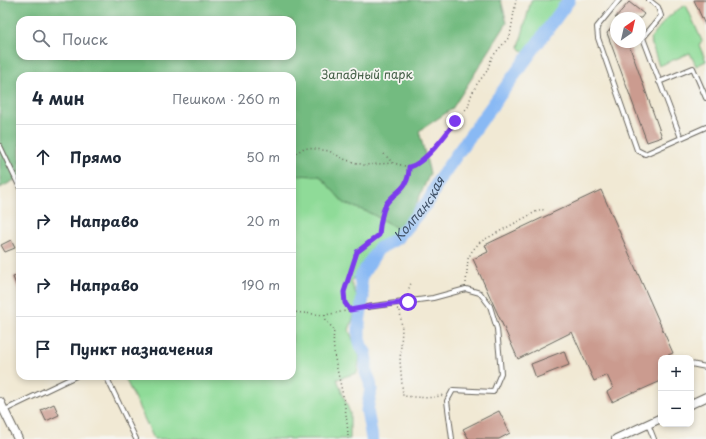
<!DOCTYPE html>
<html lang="ru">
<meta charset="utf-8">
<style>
body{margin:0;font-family:"Playpen Sans",sans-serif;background:#f2f2f3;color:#1f2937}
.controls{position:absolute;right:12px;bottom:12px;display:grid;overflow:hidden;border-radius:8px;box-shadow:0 2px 6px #0003}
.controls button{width:36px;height:36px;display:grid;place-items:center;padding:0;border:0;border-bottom:1px solid #e0e1e3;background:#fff;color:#1f2937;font:20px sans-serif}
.compass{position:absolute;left:610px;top:12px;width:36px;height:36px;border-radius:50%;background:#fff;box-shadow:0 2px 6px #0003;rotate:34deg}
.stop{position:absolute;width:12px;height:12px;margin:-9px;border:3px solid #7c3aed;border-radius:50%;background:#fff}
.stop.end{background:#7c3aed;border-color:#fff;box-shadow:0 1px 4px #0008}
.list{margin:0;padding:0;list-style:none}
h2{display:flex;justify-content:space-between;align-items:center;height:52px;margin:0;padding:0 16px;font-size:17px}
h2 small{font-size:13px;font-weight:400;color:#747a83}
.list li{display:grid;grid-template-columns:26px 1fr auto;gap:12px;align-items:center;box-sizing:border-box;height:64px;padding:0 16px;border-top:1px solid #e0e1e3}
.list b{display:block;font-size:15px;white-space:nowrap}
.list em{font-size:13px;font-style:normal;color:#747a83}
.icon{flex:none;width:22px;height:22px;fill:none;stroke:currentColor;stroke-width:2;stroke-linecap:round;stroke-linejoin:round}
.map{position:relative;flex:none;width:706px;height:439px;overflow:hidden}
.search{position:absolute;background:#fff;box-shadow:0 2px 6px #0003;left:16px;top:16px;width:280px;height:44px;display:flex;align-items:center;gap:10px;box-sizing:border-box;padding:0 14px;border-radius:12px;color:#747a83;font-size:15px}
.panel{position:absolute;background:#fff;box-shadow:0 2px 6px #0003;left:16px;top:72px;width:280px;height:308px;border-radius:12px}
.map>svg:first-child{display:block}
</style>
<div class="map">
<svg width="706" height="439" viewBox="0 0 706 439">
<rect width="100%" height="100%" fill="#f6f6f2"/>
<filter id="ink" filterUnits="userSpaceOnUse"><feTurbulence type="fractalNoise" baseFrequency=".025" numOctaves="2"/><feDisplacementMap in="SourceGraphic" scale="8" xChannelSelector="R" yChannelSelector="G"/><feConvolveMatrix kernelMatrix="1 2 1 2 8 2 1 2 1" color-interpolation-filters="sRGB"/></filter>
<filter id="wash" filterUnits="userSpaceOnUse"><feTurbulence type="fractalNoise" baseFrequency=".012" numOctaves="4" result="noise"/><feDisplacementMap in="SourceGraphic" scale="16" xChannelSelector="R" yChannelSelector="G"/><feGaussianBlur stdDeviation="0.9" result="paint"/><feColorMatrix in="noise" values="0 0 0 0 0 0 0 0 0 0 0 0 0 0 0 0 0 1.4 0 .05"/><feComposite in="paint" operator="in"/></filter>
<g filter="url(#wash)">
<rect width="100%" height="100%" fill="#f1e9d4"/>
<path fill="#8fdb98" stroke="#567c5a" d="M531,0H564L525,54L519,47Z
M686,5L702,41L699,45L706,61L696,66L690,53L659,66L650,39C662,24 668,14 686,5Z
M292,175L320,176L344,203L370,213L404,232L376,247L351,282L359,301L349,330L360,357L357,373L337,379L350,413V439H154L124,376H292Z"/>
<path fill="#73bb80" stroke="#486c4e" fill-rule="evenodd" d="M0,0H501L507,23L452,109L419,131L430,173L404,232L370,213L344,203L320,176L292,175V76H20V177L0,188ZM20,20H292V56H20Z"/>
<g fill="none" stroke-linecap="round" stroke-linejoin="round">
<path stroke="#89b9f4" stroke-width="13" id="s1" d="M372,439L367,410L371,389L370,382L366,372V354L361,346L359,338V323L363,297L360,278L378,249L397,238L430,199L437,183L457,154L569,0"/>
</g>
<g id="blocks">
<path fill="#cb9b8f" d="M694,0H706V27Z
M629,2L644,14L641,18H615Z
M616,23V42H628L662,137L647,142L607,33Z
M601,190L673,353L661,358V381L634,393L633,392L612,402L607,392L613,388L607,375L594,381L572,332L518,359L473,259L488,252L485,245Z
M11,240L15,248L5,252L1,245Z
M20,274V295L13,277Z
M564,351L569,365L536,378L531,364Z
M54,404L59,415L46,421L41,410Z
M499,411L510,433L499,439H469L463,429Z"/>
</g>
</g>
<g filter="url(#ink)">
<use href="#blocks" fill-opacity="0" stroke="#67645c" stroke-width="1"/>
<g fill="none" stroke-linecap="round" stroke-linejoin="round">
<g stroke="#67645c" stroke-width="6">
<path id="lane" d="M619,0L597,27L598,38L637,150L645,154L706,127
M649,0L658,7L661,16L643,38L681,138
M659,82L693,68L706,98
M0,146L20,188
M367,307L433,298L466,289L480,293L490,306L497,329L501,373L493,392L453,390L447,401L452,439
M691,364L706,367
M106,376L136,439
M5,410L76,376
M648,424L654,439"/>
</g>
<g stroke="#67645c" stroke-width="10">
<path id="street" d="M0,402L18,439
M691,404L706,397
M616,439L661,418"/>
</g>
<path stroke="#67645c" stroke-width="1.5" stroke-dasharray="1 3" stroke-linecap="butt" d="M296,153L304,148L316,149L329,151L346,160L364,165L393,163
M384,154L393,163L409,167
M466,283L468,259L472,251L480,242L541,209L546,211
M407,296V293L411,283
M397,309L400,310L402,329L400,361L403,396C416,397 433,400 445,394
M350,310L345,303L344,291L357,253L379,235C380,224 381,214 386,204C395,190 409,190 409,167L415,166L428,154L445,136L455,121L468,107L471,96L477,84L487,71L492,57L510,36L516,0
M292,312L325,315L361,308
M325,315L326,320L334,330C331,354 340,378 344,401C346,414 348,427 348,439"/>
<use href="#lane" stroke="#fff" stroke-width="4"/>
<use href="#street" stroke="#fff" stroke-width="8"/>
</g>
</g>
<g fill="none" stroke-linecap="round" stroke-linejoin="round" filter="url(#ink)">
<path stroke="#7c3aed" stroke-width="5" d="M408,302L367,307L350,310L345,303L344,292L357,252L379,235C380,224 381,214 386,204C396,190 409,190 409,167C424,164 447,134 455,121"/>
</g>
<g text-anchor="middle" stroke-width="3.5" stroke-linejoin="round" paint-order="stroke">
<g font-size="12" fill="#445f47" stroke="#f6f6f2">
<text x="367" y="79">Западный парк</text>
</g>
<g font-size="13" font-style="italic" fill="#425368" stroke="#f6f6f2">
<text dy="5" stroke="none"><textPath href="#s1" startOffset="258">Колпанская</textPath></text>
</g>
</g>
</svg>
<div class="controls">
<button>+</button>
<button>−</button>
</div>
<svg class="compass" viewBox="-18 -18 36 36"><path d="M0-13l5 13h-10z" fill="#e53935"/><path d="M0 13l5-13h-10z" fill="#747a83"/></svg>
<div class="stop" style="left:408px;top:302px"></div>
<div class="stop end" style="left:455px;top:121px"></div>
<div class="search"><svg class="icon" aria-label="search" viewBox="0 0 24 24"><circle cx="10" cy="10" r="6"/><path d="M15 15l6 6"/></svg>Поиск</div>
<section class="panel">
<h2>4 мин<small>Пешком · 260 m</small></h2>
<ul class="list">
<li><svg class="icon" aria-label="ahead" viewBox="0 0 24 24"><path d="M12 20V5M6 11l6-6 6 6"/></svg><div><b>Прямо</b></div><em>50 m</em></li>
<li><svg class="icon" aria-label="right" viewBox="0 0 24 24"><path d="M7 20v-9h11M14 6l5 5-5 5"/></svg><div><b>Направо</b></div><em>20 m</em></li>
<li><svg class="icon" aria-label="right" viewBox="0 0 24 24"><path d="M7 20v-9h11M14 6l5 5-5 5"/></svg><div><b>Направо</b></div><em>190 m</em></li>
<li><svg class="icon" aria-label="arrive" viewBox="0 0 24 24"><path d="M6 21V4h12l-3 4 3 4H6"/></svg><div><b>Пункт назначения</b></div></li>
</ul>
</section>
</div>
